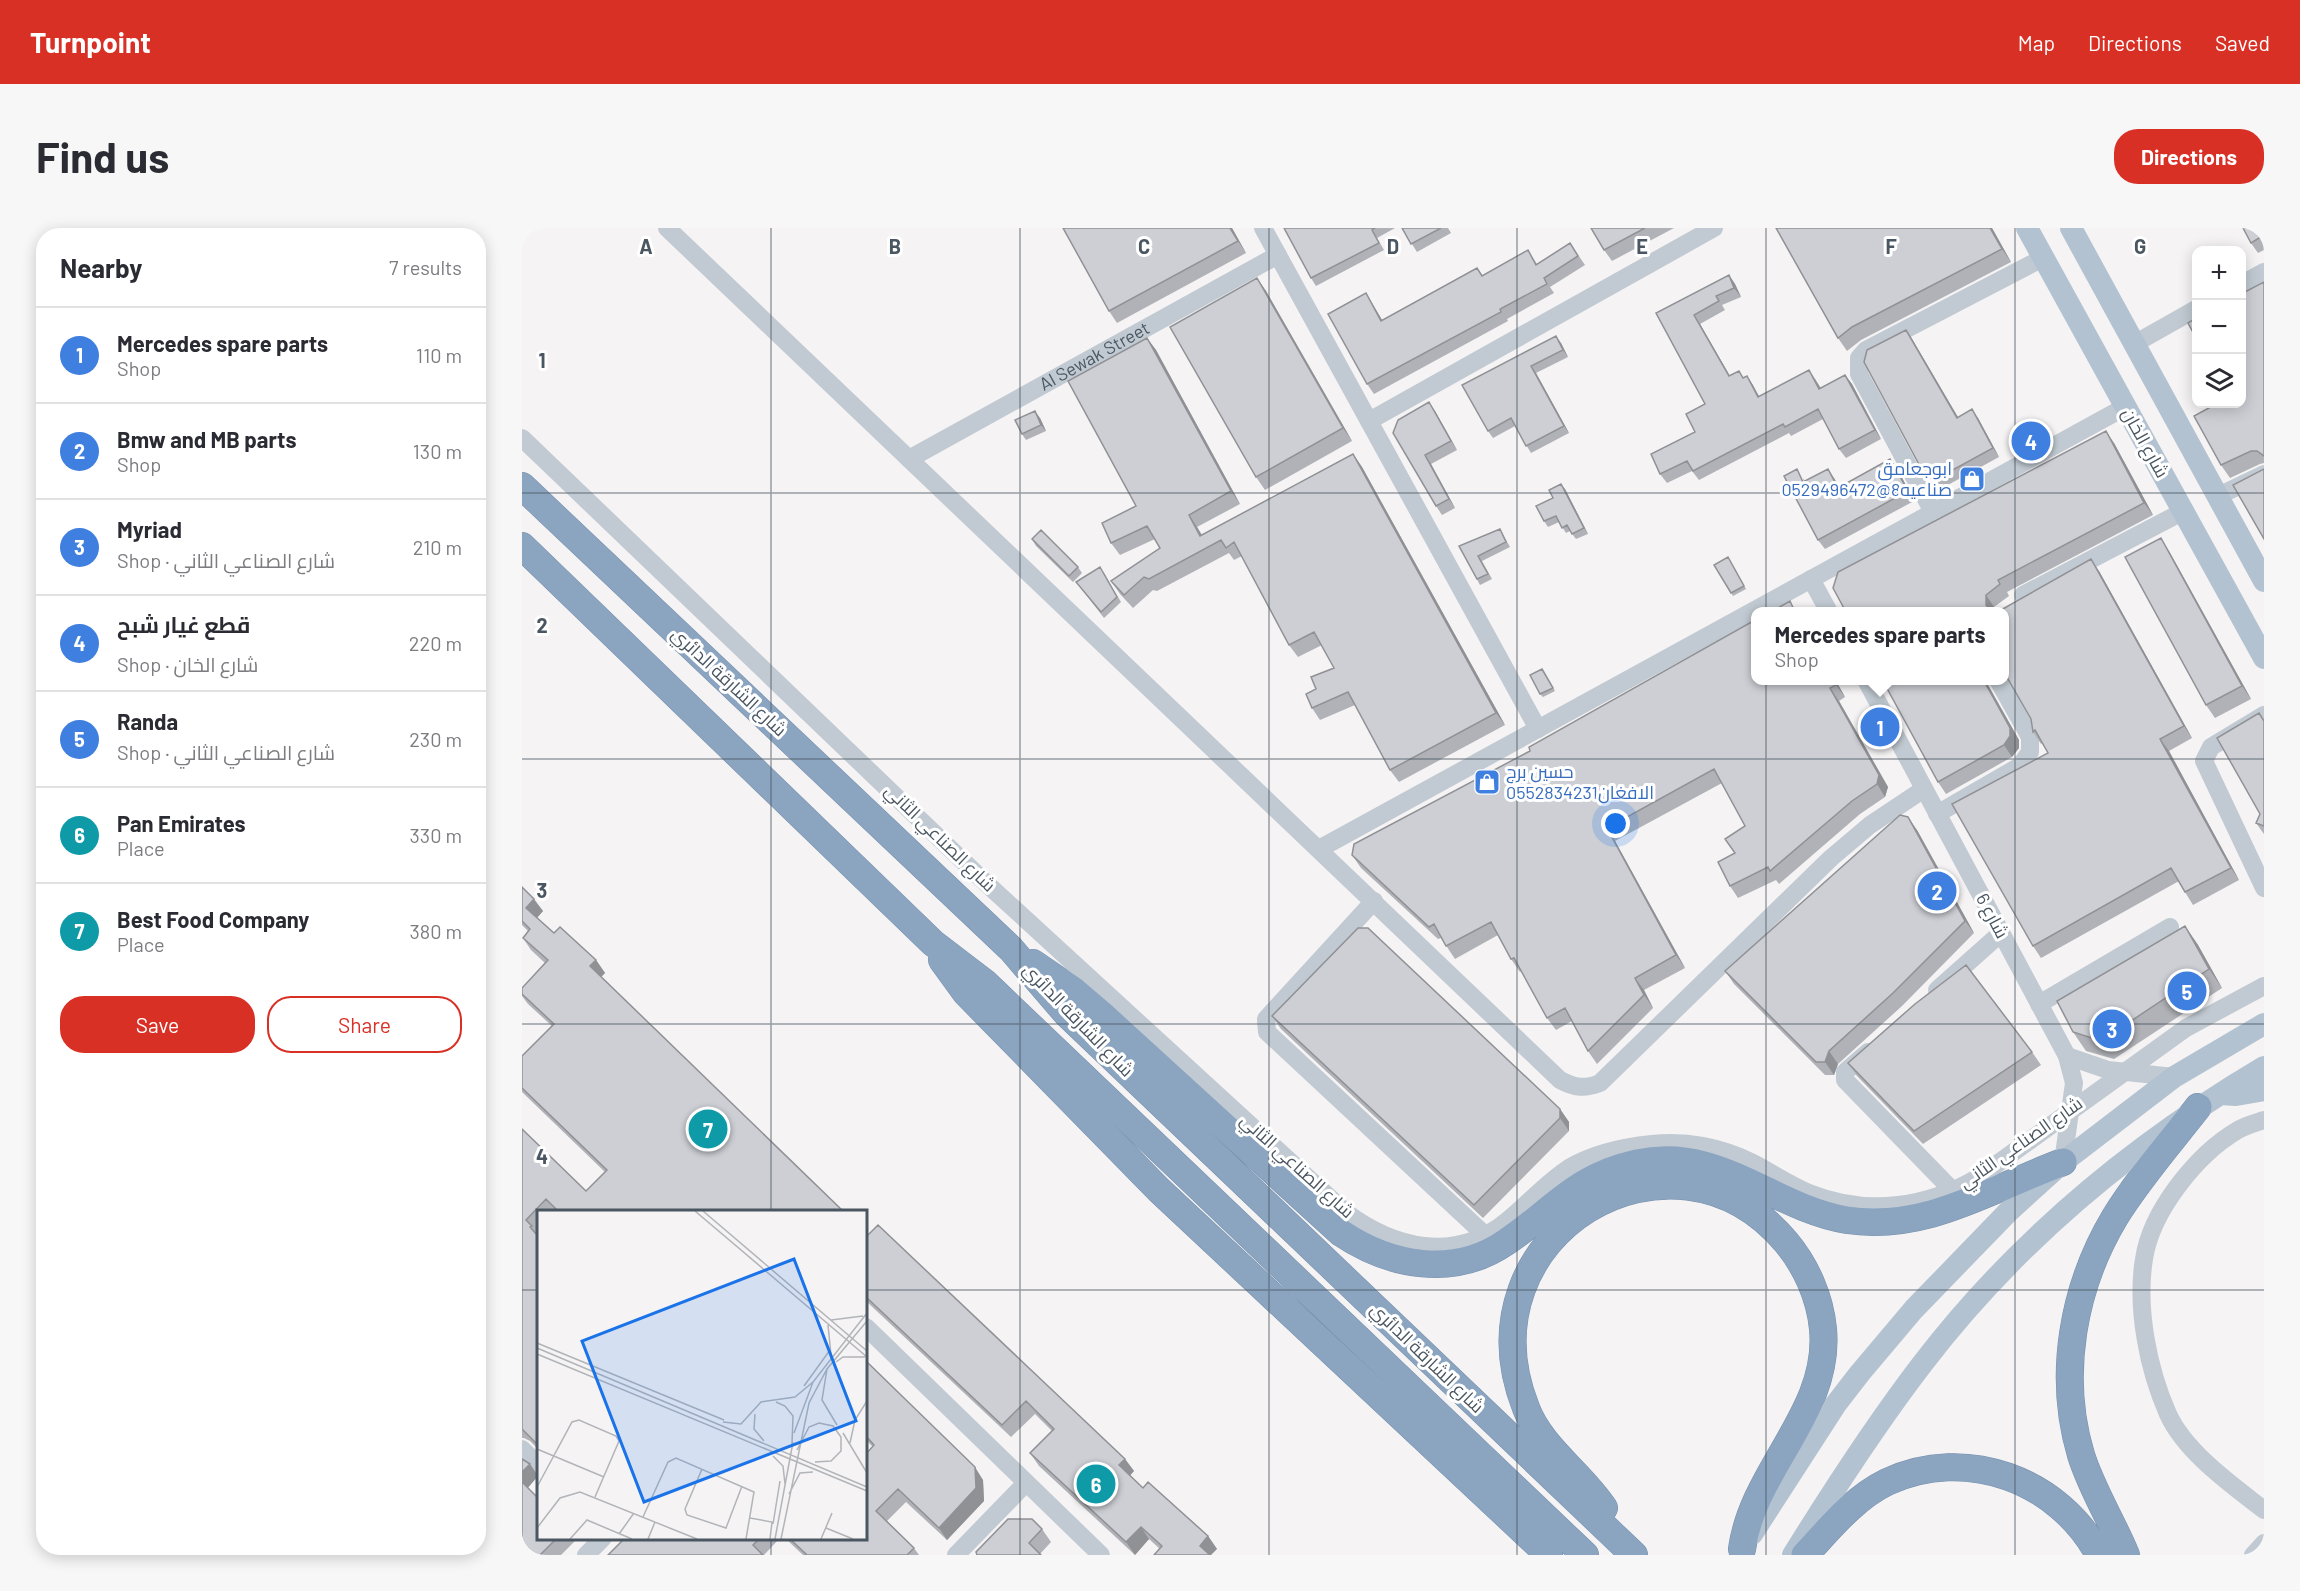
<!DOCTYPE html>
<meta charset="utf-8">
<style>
body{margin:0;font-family:Barlow,Cairo,sans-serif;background:#f7f7f7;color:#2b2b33}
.controls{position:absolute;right:18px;top:18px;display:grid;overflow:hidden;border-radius:12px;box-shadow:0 3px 15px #0003}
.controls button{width:54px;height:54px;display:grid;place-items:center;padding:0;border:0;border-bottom:2px solid #e1e1e2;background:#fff;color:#2b2b33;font:30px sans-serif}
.you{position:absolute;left:1094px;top:596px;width:21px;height:21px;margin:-15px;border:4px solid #fff;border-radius:50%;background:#1a73e8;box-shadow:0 0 0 9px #1a73e833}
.badge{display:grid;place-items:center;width:39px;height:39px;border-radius:50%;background:#d93025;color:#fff;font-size:20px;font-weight:700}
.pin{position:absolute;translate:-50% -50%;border:3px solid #fff;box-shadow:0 2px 6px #0006}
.popup{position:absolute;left:1229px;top:379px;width:258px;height:78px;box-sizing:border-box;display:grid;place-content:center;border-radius:12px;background:#fff;filter:drop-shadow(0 2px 4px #0005);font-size:20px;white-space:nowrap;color:#7c7c81}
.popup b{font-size:22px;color:#2b2b33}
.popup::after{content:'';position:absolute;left:50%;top:100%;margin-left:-12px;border:12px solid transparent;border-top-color:#fff}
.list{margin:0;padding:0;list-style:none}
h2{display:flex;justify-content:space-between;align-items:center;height:78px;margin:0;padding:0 24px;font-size:26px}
h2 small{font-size:20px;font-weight:400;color:#7c7c81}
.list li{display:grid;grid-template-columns:39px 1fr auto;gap:18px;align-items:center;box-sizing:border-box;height:96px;padding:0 24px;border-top:2px solid #e1e1e2}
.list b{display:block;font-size:22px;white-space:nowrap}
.list p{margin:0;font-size:20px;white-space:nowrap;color:#7c7c81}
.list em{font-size:20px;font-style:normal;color:#7c7c81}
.actions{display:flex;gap:12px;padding:18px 24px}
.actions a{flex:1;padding:14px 0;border:2px solid #d93025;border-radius:24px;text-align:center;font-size:21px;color:#d93025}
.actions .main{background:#d93025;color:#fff}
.icon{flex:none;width:33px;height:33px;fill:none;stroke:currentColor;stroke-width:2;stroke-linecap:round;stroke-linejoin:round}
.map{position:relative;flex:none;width:1742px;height:1327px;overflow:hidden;border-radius:24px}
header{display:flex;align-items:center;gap:36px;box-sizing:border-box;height:84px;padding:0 30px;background:#d93025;color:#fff}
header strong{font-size:28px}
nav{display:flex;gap:33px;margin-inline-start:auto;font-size:21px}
.intro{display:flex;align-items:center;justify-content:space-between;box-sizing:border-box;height:144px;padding:0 36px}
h1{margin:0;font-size:42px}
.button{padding:15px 27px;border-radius:24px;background:#d93025;color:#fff;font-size:21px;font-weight:700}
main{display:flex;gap:36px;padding:0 36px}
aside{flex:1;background:#fff;border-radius:24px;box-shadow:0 3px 15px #0003}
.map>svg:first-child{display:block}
</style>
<header>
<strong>Turnpoint</strong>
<nav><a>Map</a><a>Directions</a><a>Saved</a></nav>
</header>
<div class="intro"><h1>Find us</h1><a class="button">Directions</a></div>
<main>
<aside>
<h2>Nearby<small>7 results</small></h2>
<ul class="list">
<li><span class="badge" style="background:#3f7fe0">1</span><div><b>Mercedes spare parts</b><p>Shop</p></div><em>110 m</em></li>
<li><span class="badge" style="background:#3f7fe0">2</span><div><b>Bmw and MB parts</b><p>Shop</p></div><em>130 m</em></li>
<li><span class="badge" style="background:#3f7fe0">3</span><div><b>Myriad</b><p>Shop · شارع الصناعي الثاني</p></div><em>210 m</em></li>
<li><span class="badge" style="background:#3f7fe0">4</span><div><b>قطع غيار شبح</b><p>Shop · شارع الخان</p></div><em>220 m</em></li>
<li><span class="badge" style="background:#3f7fe0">5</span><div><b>Randa</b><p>Shop · شارع الصناعي الثاني</p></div><em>230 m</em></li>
<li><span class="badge" style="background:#0f9aa8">6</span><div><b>Pan Emirates</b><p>Place</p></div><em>330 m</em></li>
<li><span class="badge" style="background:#0f9aa8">7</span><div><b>Best Food Company</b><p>Place</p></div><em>380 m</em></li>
</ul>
<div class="actions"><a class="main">Save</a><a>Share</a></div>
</aside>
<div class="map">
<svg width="1742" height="1327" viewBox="0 0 1742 1327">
<rect width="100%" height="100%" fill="#f5f3f3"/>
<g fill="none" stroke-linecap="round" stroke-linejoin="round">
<g stroke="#7690ad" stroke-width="28">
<path id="highway" d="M0,258L489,721L544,785L1112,1327
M0,318L411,715L462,754L1063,1327
M420,732L444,765L637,962L1027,1327
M511,735L552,763L579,786L819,1005C868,1038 932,1050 984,1014C1032,982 1052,949 1115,935C1197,917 1249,979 1325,992C1404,1004 1470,960 1541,934
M1082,1280C1059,1245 1019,1220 1004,1180C935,1006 1151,879 1264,1014C1284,1038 1298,1069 1301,1101C1309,1184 1231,1241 1220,1321
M1283,1327C1308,1300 1332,1270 1365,1254C1444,1217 1537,1252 1577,1327
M1604,1327C1590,1293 1570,1262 1559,1227C1535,1147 1551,1059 1593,989C1617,950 1648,915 1676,879"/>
</g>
<g stroke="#c1cad2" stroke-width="18">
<path d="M145,0L1038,852C1053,860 1063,861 1078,855L1309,630L1348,597L1402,561"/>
<path d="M741,0L1016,501"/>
<path d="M1720,56L1742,44"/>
<path d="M1612,116L1674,81"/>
<path d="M847,193L1192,0"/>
<path d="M0,210L465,656L822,983C871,1020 932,1036 985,993C1006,976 1024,955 1047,940C1072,925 1101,919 1130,916C1164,912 1200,919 1231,935C1250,945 1268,957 1287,965C1345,988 1405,980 1457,949L1664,800L1742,758"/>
<path id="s1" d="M387,231L756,27"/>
<path d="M1696,268L1742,246"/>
<path d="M1411,284L1337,146V130L1344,122L1521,30"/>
<path d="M1289,351L1307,384"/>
<path d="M1501,367L1660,284"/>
<path d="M1344,452L1545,828L1552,855L1541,934"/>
<path d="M1742,487L1689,519L1682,533L1742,660"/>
<path d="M1415,586L1498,538L1508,524V509L1476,452"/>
<path d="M797,621L1603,179"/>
<path d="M852,673L744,791L745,804L963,1007"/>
<path d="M1415,762L1479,705"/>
<path d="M1517,776L1648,699"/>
<path d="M1346,824L1323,844V852L1431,963"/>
<path d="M1545,828L1586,842L1652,849"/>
<path d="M1742,892C1734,895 1724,897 1716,902C1675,926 1629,983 1622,1031C1614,1080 1626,1141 1646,1186C1663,1224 1710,1257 1742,1282"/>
<path d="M344,1099L579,1327"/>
<path d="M0,1221L16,1237"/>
<path d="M64,1327L81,1310"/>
<path d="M434,1327L504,1255"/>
<path d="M1731,1327L1742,1315"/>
</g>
<path stroke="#b3c2d1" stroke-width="22" d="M1505,0L1742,430
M1549,0L1742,353
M1699,866L1714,867L1742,862
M1230,1306L1314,1176L1338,1145L1392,1081L1487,983L1541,934L1652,849L1742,796
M1271,1327C1312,1261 1354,1196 1401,1135C1493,1015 1612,916 1742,839"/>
<use href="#highway" stroke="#8ba5c1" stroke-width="27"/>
</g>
<path fill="#b0b2b7" d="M710,0L724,25L595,95L587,83Z
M762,0H873L855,10L862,22L794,58L789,50Z
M880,0H926L929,5L895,24Z
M1069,0H1152L1090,33L1082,22Z
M1254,0H1470L1489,34L1339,112L1325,123L1316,110Z
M1742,0V22L1736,25L1729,15Z
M1048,15L1063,37L1028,59L1032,65L985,91L986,93L852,166L845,156L844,65L860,92L955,40L961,48L1006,22L1015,36Z
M1207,47L1213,56L1219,69L1200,77L1203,82L1178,96L1208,148L1222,150L1225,148L1237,168L1293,151L1299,160L1323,147L1330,156L1359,211L1324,230L1317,221L1301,191L1269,208L1267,205L1177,252L1170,243L1145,255L1138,246L1173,204L1183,176L1134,85Z
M735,50L744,63L830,213L743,262L734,249Z
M1742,54V235L1738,236L1708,250L1699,237L1719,176Z
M1384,102L1390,111L1436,189L1456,190L1477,229L1413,264L1407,255Z
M625,110L634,122L718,276L675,299L680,307L831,226L840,239L983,497L877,554L868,542L833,477L798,492L790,480L794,461L812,440L800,417L776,429L767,417L720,328L712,332L707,325L635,363L631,362L611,380L598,366L589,353L638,320L633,311L598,327L589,315L614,278Z
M1039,115L1046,129L1014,145L1047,205L1009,225L993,198L971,210L966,203L940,157Z
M913,183L935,222L909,236L933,280L920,287L914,278L871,205Z
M518,190L524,203L504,212L500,206Z
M1592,215L1631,287L1485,364L1487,368L1472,379V382H1479L1577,343L1670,510L1647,523L1717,652L1671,677L1663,664L1657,653L1519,730L1511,718L1526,525L1520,515L1519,516L1511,504L1509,491L1482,384H1324Z
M1368,231L1375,240L1392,273L1303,321L1296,312L1281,250L1283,253L1312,250L1317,259Z
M1043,261L1066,306L1054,311L1048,303L1044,305L1037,294L1026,299L1022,293L1031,270Z
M978,301L988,319L960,333L970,351L958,357L937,318Z
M510,311L556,339L560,345L551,354L514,318Z
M1647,323L1729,471L1693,490L1684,477Z
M1208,332L1224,361L1211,368L1192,337Z
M582,345L599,374L582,390L558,359Z
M1020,441L1033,463L1021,469L1018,466Z
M1314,453L1323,469L1317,473L1366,559L1363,569L1338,586L1257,656L1254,652L1216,670L1208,658L1213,625L1223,598L1200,555L1093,613L1163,740L1122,762L1131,780L1075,836L1066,823L1050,793L1034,802L1025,790L999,743L998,744L989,731L976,707L933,731L919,710L916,711L839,640L830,627Z
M1361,453H1466V457L1497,512V520L1490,529L1424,566L1416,554Z
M1742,491V606L1734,595L1738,586Z
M1395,602L1452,705L1380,778L1316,836L1312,847H1303L1212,756L1203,743Z
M0,659L21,683L15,690L32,705L74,732L83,745L79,749L322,984H16V1000L14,1003L16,1007V1221L8,1213L2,1210H0V901L64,963L83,944L0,864V828L30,798L6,776L0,768V760L23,735L9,722L1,710L6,703L0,697Z
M1663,698L1676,717L1700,760L1592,831L1564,823L1551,804Z
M750,788L1038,881L1047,894V903L961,990L759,801Z
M1510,824L1519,837L1401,916L1335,848L1326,835Z
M344,1005L603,1231L612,1243L607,1247L621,1260L686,1308L695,1321H638L627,1311L613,1327L517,1238L508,1225L530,1203L513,1186L489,1209L344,1073Z
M344,1133L461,1252L462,1273L425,1312L384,1274L365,1293L392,1320L397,1327H281L264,1311H344L351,1219L344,1212Z
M0,1231L8,1236L16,1248L6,1259L16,1311H55L39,1327H5L3,1326L0,1327Z
M520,1301L529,1314L518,1326L455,1327Z
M102,1311H257L242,1327H86Z"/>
<path fill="#909195" d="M708,0H710L724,25L716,13Z
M1468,0H1470L1489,34L1480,21Z
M1207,47L1213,56L1219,69L1212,60Z
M735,50L744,63L830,213L821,200Z
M844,65L850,75L866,102L859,93Z
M1172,87L1178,96L1213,157L1207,148Z
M1384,102L1390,111L1441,198L1435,190Z
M1034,108L1039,115L1046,129L1041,122Z
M625,110L634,122L718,276L709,263Z
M1009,138L1014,145L1047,205L1042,198Z
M1287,142L1293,151L1304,170L1297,161Z
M1323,147L1330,156L1359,211L1353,202Z
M1225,148L1231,157L1242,178L1236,169Z
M907,174L913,183L935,222L929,213Z
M1450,181L1456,190L1477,229L1471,220Z
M513,183L518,190L524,203L519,197Z
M1584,203L1592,215L1631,287L1622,275Z
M831,226L840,239L983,497L974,485Z
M903,227L909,236L933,280L927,271Z
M1368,231L1375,240L1392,273L1386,263Z
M1306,241L1312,250L1323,269L1316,260Z
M1039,256L1043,261L1066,306L1062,300Z
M667,287L675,299L687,320L678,308Z
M1639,310L1647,323L1729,471L1720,458Z
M1569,331L1577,343L1670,510L1662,498Z
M1464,367L1472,379V384H1468L1464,377Z
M1312,453H1314L1323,469L1314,457Z
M1462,453H1466V457L1497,512V520L1490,529L1482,517Z
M1308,460L1317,473L1366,559L1363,569L1355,556Z
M1638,511L1647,523L1717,652L1709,640Z
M1386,589L1395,602L1452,705L1443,693Z
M1085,600L1093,613L1163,740L1154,727Z
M12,671L21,683L13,692L4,680Z
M1663,698L1676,717L1700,760L1687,741Z
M74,732L83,745L77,751L68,738Z
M1113,750L1122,762L1131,780L1122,767Z
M1307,823L1316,836L1312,847L1303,834Z
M1038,881L1047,894V903L1038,890Z
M603,1231L612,1243L606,1250L597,1237Z
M8,1236L16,1248L4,1262L0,1257V1244Z
M453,1239L461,1252L462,1273L425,1312L417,1300Z
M619,1299L627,1311L613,1327L604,1314Z
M686,1308L695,1321L689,1327H685L678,1318Z
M0,1321L3,1326V1327H0Z"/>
<path fill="#cdcfd5" stroke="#909195" stroke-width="1.5" d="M541,0H708L716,13L587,83Z
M762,0H853L850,2L857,15L789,50Z
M880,0H919L889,16Z
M1069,0H1123L1082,22Z
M1254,0H1468L1480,21L1330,99L1316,110Z
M1721,0H1742V7L1729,15Z
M1048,15L1056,28L1022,50L1025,56L978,81L979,84L845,156L806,86L844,65L859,93L955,40L960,48L1006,22L1014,37Z
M1207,47L1212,60L1194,68L1197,73L1172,87L1207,148L1217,143L1221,150L1225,148L1236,169L1287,142L1297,161L1323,147L1353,202L1317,221L1296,181L1263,199L1261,196L1171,243L1165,233L1138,246L1129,226L1173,204L1164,186L1183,176L1134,85Z
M735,50L821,200L734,249L648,99Z
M1742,54V228L1735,223H1729L1699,237L1672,188L1694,176H1719V66Z
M1674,90V110L1666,95Z
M1384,102L1435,190L1450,181L1471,220L1407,255L1342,134L1345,122Z
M1034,108L1041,122L1009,138L1042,198L1004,218L989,190L966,203L940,157Z
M625,110L709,263L667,287L678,308L831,226L974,485L868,542L826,464L790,480L784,466L794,461L789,449L812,440L792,404L767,417L712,314L704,320L699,312L627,351L622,349L602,367L589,353L638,320L625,298L589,315L580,295L614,278L546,153Z
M907,174L929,213L903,227L927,271L914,278L871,205L876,192Z
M513,183L519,197L500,206L493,192Z
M1584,203L1622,275L1476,352L1478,356L1464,367V377L1468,382H1479L1569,331L1662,498L1638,511L1709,640L1663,664L1649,640L1511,718L1430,576L1526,525L1513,502L1511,504L1509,491L1482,444V384H1324L1311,360L1316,344Z
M1368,231L1386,263L1296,312L1262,248L1275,241L1281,254L1306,241L1316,260Z
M1742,241V311L1711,257Z
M1039,256L1062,300L1050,306L1045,297L1040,300L1034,288L1022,293L1014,278L1031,270L1027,262Z
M978,301L984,314L956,328L966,346L955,351L937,318Z
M519,302L556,339L547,348L510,311Z
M1639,310L1720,458L1684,477L1603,329Z
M1206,329L1222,358L1209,365L1192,337Z
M578,339L595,369L579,384L554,354Z
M1268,373L1273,384H1249Z
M1233,392V453H1312L1314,457L1308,460L1357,547L1355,556L1330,573L1248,643L1246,639L1208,658L1196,634L1213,625L1203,611L1223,598L1192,541L1085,600L1154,727L1113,750L1122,767L1066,823L1043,780L1025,790L992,730L989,731L969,694L924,718L912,696L907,699L830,627L832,616L1008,523L1007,519Z
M1020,441L1031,460L1018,466L1008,447Z
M1361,453H1462L1488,500V508L1482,517L1416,554Z
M1737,485L1742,493V598L1734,595L1738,586L1695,510Z
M1378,587L1386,589L1443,693L1371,765L1307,823L1303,834H1294L1203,743Z
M0,659L12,671L4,680L32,705L38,699L74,732L68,738L322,984H37L24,971L4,992L10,998L8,999L16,1008V1224V1217L0,1201V901L64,963L85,942L0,860V828L32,796L0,766V760L26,732L1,710L8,701L0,693Z
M1663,698L1687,741L1579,813L1551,804L1535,773Z
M836,700H846L1038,881V890L952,977L750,788Z
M1444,737L1510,824L1392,903L1326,835L1393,776Z
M356,997L603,1231L597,1237L621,1260L626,1254L686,1308L678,1318L688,1327H632L640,1318L619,1299L604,1314L508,1225L532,1201L504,1173L480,1197L344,1069V1005L346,1007Z
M344,1133L453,1239L454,1260L417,1300L376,1261L354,1283L392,1320L385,1327H283L284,1326L268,1311H344V1226L352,1217L344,1208Z
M0,1231L8,1236L0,1244Z
M0,1254L16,1270V1311H34L18,1327H9L0,1319Z
M486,1291H510L520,1301L507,1315L519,1327H455L454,1324Z
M102,1311H237L231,1317L241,1327H86Z"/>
<path fill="none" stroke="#4a5661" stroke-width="1.5" stroke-opacity="0.55" d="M249,0V984M498,0V1327M747,0V1327M995,0V1327M1244,0V1327M1493,0V1327M0,265H1742M0,531H1742M0,796H1742M0,1062H16M344,1062H1742M249,1310V1327"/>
<defs>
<g id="shop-square" transform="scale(1.35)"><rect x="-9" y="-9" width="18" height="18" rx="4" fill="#3f7fe0" stroke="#fff"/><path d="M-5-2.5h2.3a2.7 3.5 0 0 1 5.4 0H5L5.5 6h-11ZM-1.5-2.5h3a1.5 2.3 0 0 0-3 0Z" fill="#fff"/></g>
</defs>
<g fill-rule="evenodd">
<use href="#shop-square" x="1450" y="251"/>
<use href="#shop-square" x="965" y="554"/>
</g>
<g text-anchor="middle" stroke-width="6" stroke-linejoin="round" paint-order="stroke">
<g font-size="18" fill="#4a5661" stroke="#fff">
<text dy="6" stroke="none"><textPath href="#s1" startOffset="212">Al Sewak Street</textPath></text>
<text transform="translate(1623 215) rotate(61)" y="6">شارع الخان</text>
<text transform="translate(207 454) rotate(43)" y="6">شارع الشارقة الدائري</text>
<text transform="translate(418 610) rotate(44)" y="6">شارع الصناعي الثاني</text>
<text transform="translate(1470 688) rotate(62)" y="6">شارع 6</text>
<text transform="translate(556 792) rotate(46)" y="6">شارع الشارقة الدائري</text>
<text transform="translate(1499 915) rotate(-35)" y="6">شارع الصناعي الثاني</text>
<text transform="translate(775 938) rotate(42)" y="6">شارع الصناعي الثاني</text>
<text transform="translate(905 1130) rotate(44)" y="6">شارع الشارقة الدائري</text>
</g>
<g font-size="18" fill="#366cbe" stroke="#fff" text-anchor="end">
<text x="1430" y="247">ابوجعامق<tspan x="1430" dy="21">صناعيه8@0529496472</tspan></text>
<text x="984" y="550" text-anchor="start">حسين برج<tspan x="984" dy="21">الافغان0552834231</tspan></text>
</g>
</g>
<g transform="translate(15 982)">
<rect width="330" height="330" fill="#f5f3f3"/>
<path fill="none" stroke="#b1b4b9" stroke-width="1.5" d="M158,1L330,147M166,1L330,141M294,110L326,106M291,115L294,145M0,133L187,210M0,138L330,277M0,144L330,281M299,152L306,147H328M290,159L285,190L300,215M267,176L293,140M239,192L248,196L256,206L255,234M218,204L217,219L227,231M186,212L204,214L224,192L258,187L276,172M257,223L276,172L330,103M306,223L330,263M313,233L318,210L330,191M0,239L67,267M260,240L272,217L282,213L296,216L304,227V241L294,251L278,252M236,246L246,256L248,274M165,259L148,299L150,305L189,318L205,276M0,277L35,212L42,210L79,226L82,231L58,287M252,284L263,263L276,262M106,307L131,252L139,248L217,282L209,329M213,308L235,312L233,329M236,314L243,271M0,318L23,288L43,282L160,329M289,318L316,329M82,324L97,303M33,329L50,310L95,329M111,329L118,312M238,329L256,232M244,329L272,193L290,159L330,111M284,329L295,303"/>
<path fill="#1a73e8" fill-opacity="0.15" stroke="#1a73e8" stroke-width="3" d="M257,49L319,211L107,292L45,131Z"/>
<rect width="330" height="330" fill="none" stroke="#4a5661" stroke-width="3"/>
</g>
<g font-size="20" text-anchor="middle" font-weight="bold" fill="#4a5661" stroke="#fff" stroke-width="6" stroke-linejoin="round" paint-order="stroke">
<text x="124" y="26">A</text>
<text x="373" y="26">B</text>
<text x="622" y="26">C</text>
<text x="871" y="26">D</text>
<text x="1120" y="26">E</text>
<text x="1369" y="26">F</text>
<text x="1618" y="26">G</text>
<text x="20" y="140">1</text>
<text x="20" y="405">2</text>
<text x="20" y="670">3</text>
<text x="20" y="936">4</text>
</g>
</svg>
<div class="controls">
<button>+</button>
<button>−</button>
<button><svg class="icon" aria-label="layers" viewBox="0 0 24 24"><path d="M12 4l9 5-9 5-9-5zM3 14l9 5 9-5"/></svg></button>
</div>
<div class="you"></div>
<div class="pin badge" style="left:1358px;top:499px;background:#3f7fe0">1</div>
<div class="popup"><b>Mercedes spare parts</b>Shop</div>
<div class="pin badge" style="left:1415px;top:663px;background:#3f7fe0">2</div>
<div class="pin badge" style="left:1590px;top:801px;background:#3f7fe0">3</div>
<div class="pin badge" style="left:1509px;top:213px;background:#3f7fe0">4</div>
<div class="pin badge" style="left:1665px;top:763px;background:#3f7fe0">5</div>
<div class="pin badge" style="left:574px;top:1256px;background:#0f9aa8">6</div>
<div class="pin badge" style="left:186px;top:901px;background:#0f9aa8">7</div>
</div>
</main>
